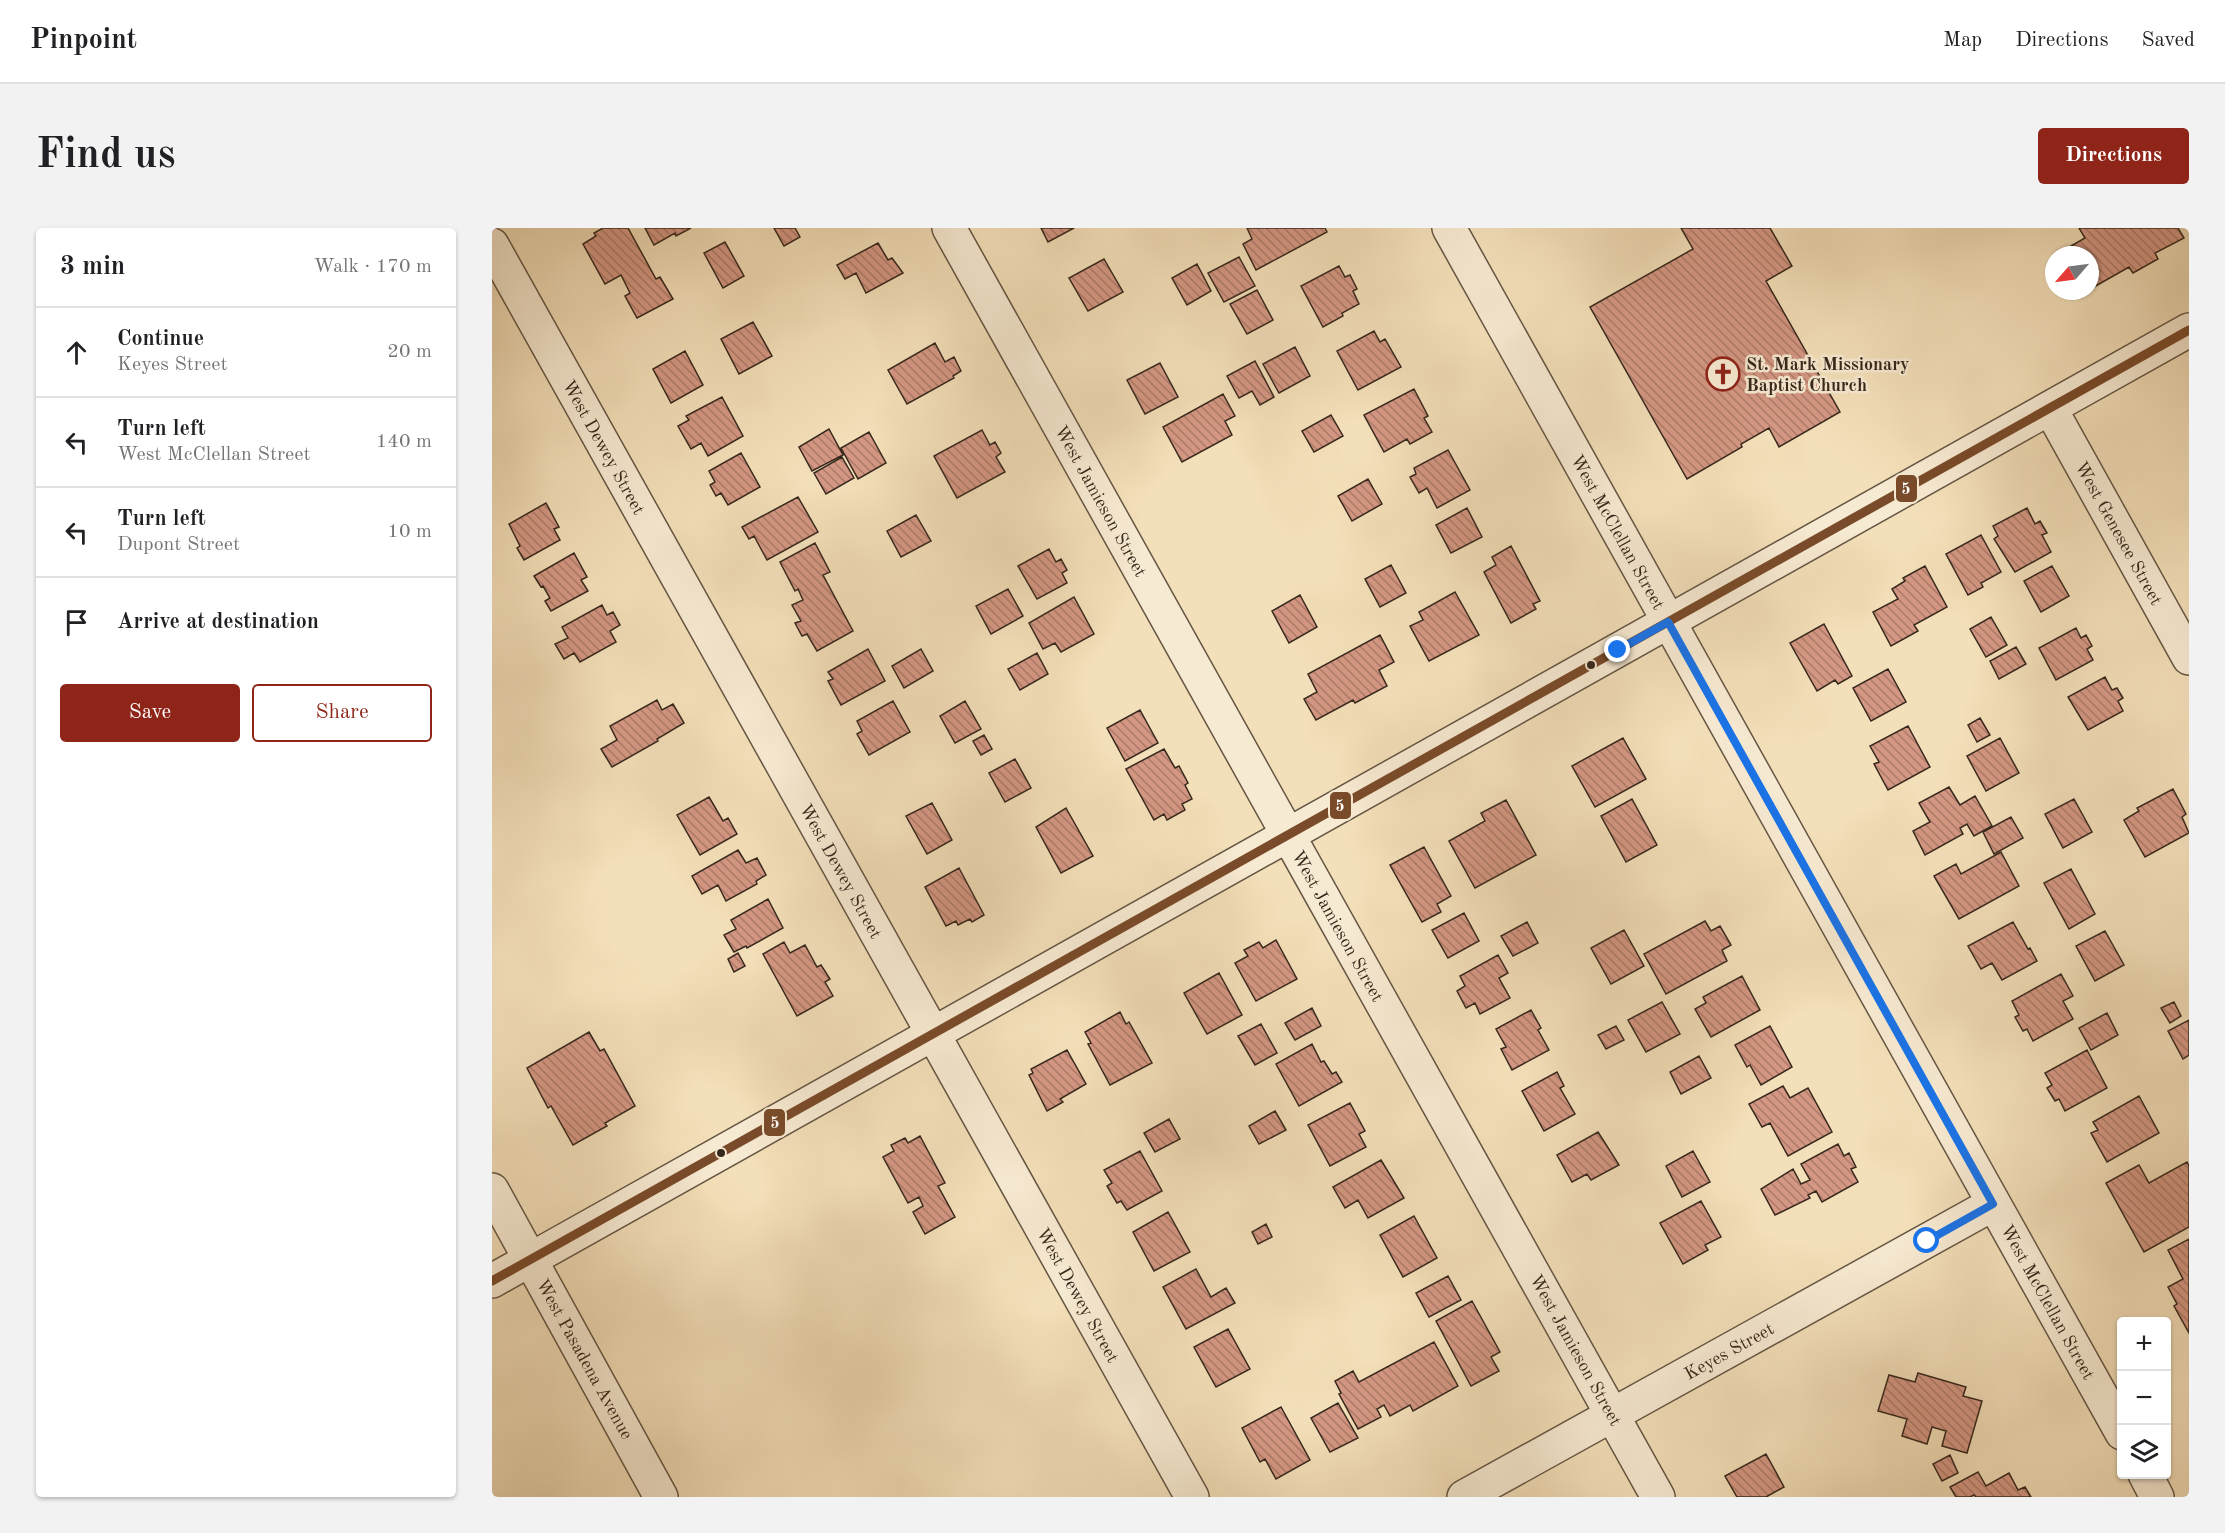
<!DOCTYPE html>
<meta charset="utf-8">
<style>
body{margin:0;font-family:"Old Standard TT",serif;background:#f2f2f2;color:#202124}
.controls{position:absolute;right:18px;bottom:18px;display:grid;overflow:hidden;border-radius:6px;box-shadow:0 2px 4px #0004}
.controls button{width:54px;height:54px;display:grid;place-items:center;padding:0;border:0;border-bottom:2px solid #e0e0e0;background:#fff;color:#202124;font:30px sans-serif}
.compass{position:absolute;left:1553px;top:18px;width:54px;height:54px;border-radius:50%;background:#fff;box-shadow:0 2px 4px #0004;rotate:242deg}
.stop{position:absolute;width:18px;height:18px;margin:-14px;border:4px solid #1a73e8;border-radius:50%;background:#fff}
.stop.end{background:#1a73e8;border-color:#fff;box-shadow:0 2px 6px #0008}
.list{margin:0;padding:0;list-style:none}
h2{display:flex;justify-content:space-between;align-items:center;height:78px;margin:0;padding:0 24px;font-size:26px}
h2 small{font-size:20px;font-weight:400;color:#757577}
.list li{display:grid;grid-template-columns:39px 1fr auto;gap:18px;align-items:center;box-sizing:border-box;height:90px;padding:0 24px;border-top:2px solid #e0e0e0}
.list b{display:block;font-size:22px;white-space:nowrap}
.list p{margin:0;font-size:20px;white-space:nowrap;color:#757577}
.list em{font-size:20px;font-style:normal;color:#757577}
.actions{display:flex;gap:12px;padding:18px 24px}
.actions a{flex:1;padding:14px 0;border:2px solid #8f2418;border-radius:6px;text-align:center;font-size:21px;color:#8f2418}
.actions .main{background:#8f2418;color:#fff}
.icon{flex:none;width:33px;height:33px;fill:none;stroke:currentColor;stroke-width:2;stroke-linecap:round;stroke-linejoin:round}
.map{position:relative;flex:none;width:1697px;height:1269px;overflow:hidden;border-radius:6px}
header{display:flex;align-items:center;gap:36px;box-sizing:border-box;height:84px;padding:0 30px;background:#fff;border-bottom:2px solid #e0e0e0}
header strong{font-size:28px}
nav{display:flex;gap:33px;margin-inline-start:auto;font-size:21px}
.intro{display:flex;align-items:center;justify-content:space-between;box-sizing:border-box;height:144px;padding:0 36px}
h1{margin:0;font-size:42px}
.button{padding:15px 27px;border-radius:6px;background:#8f2418;color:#fff;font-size:21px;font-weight:700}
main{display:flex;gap:36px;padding:0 36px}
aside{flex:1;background:#fff;border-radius:6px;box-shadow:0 2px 4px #0004}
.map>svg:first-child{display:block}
</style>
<header>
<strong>Pinpoint</strong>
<nav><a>Map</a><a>Directions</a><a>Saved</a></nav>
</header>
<div class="intro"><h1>Find us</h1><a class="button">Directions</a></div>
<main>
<aside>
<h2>3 min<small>Walk · 170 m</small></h2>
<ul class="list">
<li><svg class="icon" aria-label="ahead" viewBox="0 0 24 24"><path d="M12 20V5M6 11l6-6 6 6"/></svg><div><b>Continue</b><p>Keyes Street</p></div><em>20 m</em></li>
<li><svg class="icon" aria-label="left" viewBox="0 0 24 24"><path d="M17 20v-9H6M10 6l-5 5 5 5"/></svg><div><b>Turn left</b><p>West McClellan Street</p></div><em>140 m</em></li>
<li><svg class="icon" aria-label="left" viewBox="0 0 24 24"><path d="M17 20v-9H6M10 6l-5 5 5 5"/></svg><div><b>Turn left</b><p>Dupont Street</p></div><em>10 m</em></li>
<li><svg class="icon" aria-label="arrive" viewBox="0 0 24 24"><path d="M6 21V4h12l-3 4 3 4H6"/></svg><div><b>Arrive at destination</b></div></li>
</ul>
<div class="actions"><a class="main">Save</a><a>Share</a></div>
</aside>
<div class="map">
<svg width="1697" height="1269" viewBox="0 0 1697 1269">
<defs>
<pattern id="building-back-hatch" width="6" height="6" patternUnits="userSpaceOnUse" patternTransform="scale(1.5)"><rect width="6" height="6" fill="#d49783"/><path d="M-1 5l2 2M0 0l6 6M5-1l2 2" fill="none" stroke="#ad7b6a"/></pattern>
</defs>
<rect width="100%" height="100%" fill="#f3dfb9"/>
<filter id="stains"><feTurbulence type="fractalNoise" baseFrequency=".00333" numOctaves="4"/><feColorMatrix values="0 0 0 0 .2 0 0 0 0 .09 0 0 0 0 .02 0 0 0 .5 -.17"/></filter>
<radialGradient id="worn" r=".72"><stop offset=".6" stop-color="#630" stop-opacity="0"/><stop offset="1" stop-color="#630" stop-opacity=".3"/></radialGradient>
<path fill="url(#building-back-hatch)" stroke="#36281c" stroke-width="1.5" d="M111,0H136L164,51L168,49L181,71L145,90L133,68L138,65L129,47L113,56L91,16L104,8L102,5Z
M153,0H199L184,8L183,5L162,17Z
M282,0H303L308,9L292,18Z
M549,0H582L556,14Z
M755,0H833L835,4L764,42L751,16L760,11Z
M1189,0H1278L1300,38L1274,53L1348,184L1287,219L1277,200L1249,216L1250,219L1195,251L1098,79L1201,21Z
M1587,0H1686L1692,10L1663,25L1666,31L1641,45L1637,39L1602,59L1598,53V27H1584L1579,18L1593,10Z
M233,14L252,48L231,60L212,25Z
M386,15L396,32L400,30L411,45L374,65L364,45L353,51L345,37Z
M747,29L763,58L732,74L716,45Z
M612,31L631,64L596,83L577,50Z
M705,36L719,63L695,77L680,50Z
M847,38L853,49L858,47L865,61L861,63L867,76L850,85L851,88L831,99L809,58Z
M765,62L781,92L755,106L738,76Z
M261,94L280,128L247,146L229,111Z
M882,103L888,114L893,111L909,139L866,162L845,123Z
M443,115L453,134L462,129L469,143L461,148L462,150L415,176L396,142Z
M803,119L818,148L787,165L771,136Z
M193,123L211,157L179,175L161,141Z
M763,133L782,169L768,177L760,163L747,170L735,148Z
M668,135L686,169L653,186L635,152Z
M922,161L936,188L932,190L940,204L918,216L915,211L892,224L872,187Z
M731,166L743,188L733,193L740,207L690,234L671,199Z
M230,169L251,208L216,228L209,215L199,221L186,198L197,192L194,188Z
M839,187L851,208L822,224L810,203Z
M337,201L351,227L320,243L307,219Z
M490,202L498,217L503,214L509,225L504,229L513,244L465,270L442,228Z
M377,204L394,235L366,251L349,220Z
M956,222L978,262L945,280L935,260L927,265L918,249L924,246L922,240Z
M249,225L268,259L236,277L229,265L224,268L218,257L223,254L217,243Z
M350,229L362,250L334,266L322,245Z
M876,251L890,276L860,293L846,268Z
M306,269L326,304L275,332L262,308L257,311L250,299Z
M54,275L67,299L62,301L68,312L32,332L25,320L28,318L17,296Z
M975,280L990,309L959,325L944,297Z
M1535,280L1543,296L1548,293L1555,305L1550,307L1559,324L1523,344L1502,311L1506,308L1501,298Z
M424,287L439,313L409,329L395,303Z
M1489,307L1509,344L1489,355L1491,359L1476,367L1454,326Z
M323,315L338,344L331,347L361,403L325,423L315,406L310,408L303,395L309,393L300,377L311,372L306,361L303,363L288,334Z
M1019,318L1048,373L1041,376L1044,381L1019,395L992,344L1004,337L1000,329Z
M557,321L564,334L569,331L575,342L570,345L575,355L545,371L526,338Z
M82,325L95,349L89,352L96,363L59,383L53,373L58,370L51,358L49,359L42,348Z
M899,337L914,365L888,379L873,351Z
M1433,338L1455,379L1422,397L1426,403L1399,418L1381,384L1406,371L1400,361L1413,353L1411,350Z
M1560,338L1577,368L1549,384L1532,353Z
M516,361L531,388L499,406L484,378Z
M963,364L987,407L937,433L918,398L931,392L927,384Z
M808,367L825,399L797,415L780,383Z
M582,369L602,406L569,424L563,415L551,421L537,395Z
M110,377L115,387L121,384L128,397L118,403L124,414L88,434L82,425L72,431L63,416L76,410L70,399Z
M1499,389L1515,417L1494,429L1478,401Z
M1332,396L1360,448L1346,456L1343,452L1325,463L1298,415Z
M1584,400L1589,410L1594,407L1600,418L1595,421L1601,432L1564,452L1547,420Z
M888,407L902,434L887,442L895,458L863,475L861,472L824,492L812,471L825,464L816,446Z
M1524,419L1534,436L1507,451L1498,433Z
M376,421L393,453L349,477L336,453L341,451L336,444Z
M429,421L441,443L412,460L400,438Z
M545,425L556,446L528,462L516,441Z
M1396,441L1414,474L1379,493L1361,460Z
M1613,449L1620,462L1625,460L1631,470L1626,473L1631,483L1596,502L1576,469Z
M165,472L170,482L181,476L192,495L165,511L166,513L120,539L109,521L125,512L118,498Z
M401,473L418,504L377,527L365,506L370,503L365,493Z
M473,473L489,501L463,515L448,488Z
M648,482L666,515L633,533L615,500Z
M1488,490L1498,507L1485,514L1476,497Z
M1416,498L1438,539L1396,562L1382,536L1387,534L1378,518Z
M492,507L500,521L489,527L481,513Z
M1131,510L1154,551L1103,579L1080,538Z
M1508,510L1527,545L1494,563L1475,528Z
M672,521L683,540L687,538L696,555L693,557L700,571L690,576L693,582L675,592L672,586L662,592L634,541Z
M523,531L539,560L513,574L497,545Z
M1457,559L1468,577L1483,568L1500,598L1482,608L1475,596L1468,600L1471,606L1433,627L1421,603L1438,594L1427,575Z
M1681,561L1694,586L1690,589L1697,605L1653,629L1632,592L1647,583L1645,580Z
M217,569L231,593L236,590L245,606L208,627L185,587Z
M1140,571L1165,617L1134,634L1109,588Z
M1582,571L1600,604L1571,620L1553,586Z
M1014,572L1044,627L983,660L957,613L993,593L989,585Z
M440,575L460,612L435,626L414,588Z
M574,580L601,628L569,645L544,599Z
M1519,589L1531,610L1502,626L1491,604Z
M932,619L959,668L945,676L949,684L930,694L898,637Z
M246,622L254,635L265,630L274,647L264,653L265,656L234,673L226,657L210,666L200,648Z
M1509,624L1527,658L1467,691L1442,648L1464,636L1469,646Z
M467,640L492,687L480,694L478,691L466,697L464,693L454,698L433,659Z
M1579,641L1603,686L1577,701L1552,655Z
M276,671L291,700L255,720L254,718L242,724L232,707L244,701L239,692Z
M972,685L987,713L956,730L940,702Z
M1213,693L1219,703L1228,698L1239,717L1230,722L1235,733L1174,766L1152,726Z
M1035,694L1046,715L1021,728L1009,708Z
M1521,694L1536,721L1538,720L1545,733L1510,752L1500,735L1489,741L1476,718Z
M1132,702L1152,738L1119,756L1099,720Z
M1613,703L1632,737L1603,753L1584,718Z
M784,712L805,751L764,773L743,735L756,728L752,722L767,714L771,720Z
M292,714L298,725L313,717L325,739L329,737L338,751L333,754L341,768L305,788L271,726Z
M246,725L253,738L242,744L236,731Z
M1006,727L1016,745L1007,750L1018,770L988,786L983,775L974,780L965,763L973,758L968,748Z
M727,745L750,787L715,806L692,765Z
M1569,746L1581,768L1571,773L1581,791L1541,813L1535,801L1531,803L1523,789L1527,787L1520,773Z
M1250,748L1268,782L1219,809L1203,781L1214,775L1211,769Z
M1170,774L1188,806L1154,824L1136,792Z
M1682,774L1689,788L1678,795L1669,780Z
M820,780L829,798L803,812L793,795Z
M1039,782L1049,800L1046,802L1057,822L1020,842L1009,821L1014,819L1004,801Z
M628,784L634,796L637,794L660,835L618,857L596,816L599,815L593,804Z
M1615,785L1626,807L1599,822L1587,800Z
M1697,792V827L1691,831L1676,803Z
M769,796L785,825L763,837L746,808Z
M1124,798L1132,812L1114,821L1106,807Z
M1278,798L1300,839L1269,857L1258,837L1255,839L1243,817Z
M97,804L108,823L112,821L143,878L113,895L115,898L81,917L59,878L56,880L35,840Z
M820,816L829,834L832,833L840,846L844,844L850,854L807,878L784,836Z
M575,822L594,856L568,871L571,874L555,883L537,847L541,845L539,841Z
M1595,822L1615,860L1573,883L1567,871L1563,873L1555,860L1560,857L1553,845Z
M1207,828L1219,850L1189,866L1178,844Z
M1065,844L1072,858L1068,860L1083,886L1052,903L1030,863Z
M1291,858L1298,870L1316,860L1340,904L1296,928L1278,895L1270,899L1257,876Z
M1647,868L1667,905L1615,934L1599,905L1606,902L1601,894Z
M858,875L873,903L867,906L874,919L838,938L816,897Z
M783,883L794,902L767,916L757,898Z
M677,891L688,911L663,924L652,905Z
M1106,904L1127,937L1099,952L1095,946L1080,954L1065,927Z
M428,908L453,955L446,958L463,989L433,1006L421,984L431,978L427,969L416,975L391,929L402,923L399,917L413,910L416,915Z
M1346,916L1352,928L1357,925L1364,939L1359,941L1366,954L1330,974L1324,963L1316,967L1318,970L1283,987L1269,961L1301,941L1309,956L1318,952L1309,936Z
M648,923L670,963L635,982L629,973L625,975L615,958L620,955L612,942Z
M1201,923L1218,954L1190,969L1174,938Z
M889,932L912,970L876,990L866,972L853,980L841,959Z
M1695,934L1697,938V999L1652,1024L1614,955L1647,937L1657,955Z
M1209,973L1229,1009L1213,1017L1216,1022L1191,1036L1168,995Z
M676,984L698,1024L662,1043L641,1004Z
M922,988L945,1030L911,1049L888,1007Z
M774,996L780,1009L766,1016L760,1004Z
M1697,1011V1105L1682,1078L1685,1076L1676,1059L1691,1051L1676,1022Z
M704,1041L719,1069L734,1060L743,1075L694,1101L671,1059Z
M956,1048L969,1072L937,1089L924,1065Z
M980,1073L1008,1124L999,1129L1007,1143L979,1158L944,1093Z
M736,1101L758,1141L724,1159L702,1119Z
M942,1114L966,1158L921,1183L918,1177L898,1188L892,1177L885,1181L889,1189L866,1201L847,1166L849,1165L843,1153L861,1143L867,1154Z
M1426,1145L1474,1159L1471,1168L1490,1173L1475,1225L1450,1218L1454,1203L1440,1199L1435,1216L1410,1208L1415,1191L1386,1183L1397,1147L1423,1154Z
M846,1175L866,1210L838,1224L819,1190Z
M789,1179L818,1232L784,1251L773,1231L768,1234L750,1200Z
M1274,1226L1292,1259L1274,1269H1245L1233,1248Z
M1458,1227L1466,1245L1450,1253L1441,1236Z
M1486,1244L1494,1258L1517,1245L1526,1262L1533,1259L1539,1269H1484L1482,1267L1478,1269H1464L1458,1259Z"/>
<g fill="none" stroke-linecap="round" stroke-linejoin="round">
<g stroke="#655643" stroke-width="36">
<path id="minor" d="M457,0L1166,1269
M957,0L1630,1205
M0,17L700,1269
M1558,180L1697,430
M0,962L169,1269
M0,1053L1697,102
M1653,1246L1665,1269
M972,1269L1501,976"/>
</g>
<use href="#minor" stroke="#f7ead2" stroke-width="33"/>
<g stroke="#f7ead2" stroke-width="14">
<path id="bus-1" d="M0,1053L1697,102"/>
</g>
<use href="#bus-1" stroke="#7a4b2a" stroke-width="9"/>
</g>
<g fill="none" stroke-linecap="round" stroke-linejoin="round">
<path stroke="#1a73e8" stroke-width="8" d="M1126,422L1176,394L1501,976L1435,1013"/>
</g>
<defs>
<g id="church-ring" transform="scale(1.725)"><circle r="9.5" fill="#f7ead2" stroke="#8f2418" stroke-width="1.5"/><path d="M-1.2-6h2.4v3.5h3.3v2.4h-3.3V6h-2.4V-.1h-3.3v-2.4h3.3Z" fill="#8f2418"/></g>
</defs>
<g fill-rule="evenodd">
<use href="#church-ring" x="1231" y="146"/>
</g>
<g fill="#36281c" stroke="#f7ead2" stroke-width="2">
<circle cx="1099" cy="437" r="5"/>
<circle cx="229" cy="925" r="5"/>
</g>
<g text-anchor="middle" stroke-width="5" stroke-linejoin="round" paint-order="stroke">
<g font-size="18" font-weight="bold" fill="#36281c" stroke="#f7ead2" text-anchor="start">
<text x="1254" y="142">St. Mark Missionary<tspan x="1254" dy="21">Baptist Church</tspan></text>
</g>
<g font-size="18" fill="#36281c" stroke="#f7ead2">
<text transform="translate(112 219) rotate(61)" y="6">West Dewey Street</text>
<text transform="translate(609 273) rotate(61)" y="6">West Jamieson Street</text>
<text transform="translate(1126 304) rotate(61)" y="6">West McClellan Street</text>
<text transform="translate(1627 305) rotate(61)" y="6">West Genesee Street</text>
<text transform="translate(349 643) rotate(61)" y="6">West Dewey Street</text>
<text transform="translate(846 698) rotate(61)" y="6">West Jamieson Street</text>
<text transform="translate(586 1067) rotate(61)" y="6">West Dewey Street</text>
<text transform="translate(1556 1074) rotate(61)" y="6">West McClellan Street</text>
<text transform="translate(1084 1122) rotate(61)" y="6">West Jamieson Street</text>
<text transform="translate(1237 1123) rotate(-29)" y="6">Keyes Street</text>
<text transform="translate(93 1131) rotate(61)" y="6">West Pasadena Avenue</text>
</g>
</g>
<g stroke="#f7ead2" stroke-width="2">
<rect x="1403" y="246" width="23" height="29" rx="6" fill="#7a4b2a"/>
<rect x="837" y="563" width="23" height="29" rx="6" fill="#7a4b2a"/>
<rect x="271" y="880" width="23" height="29" rx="6" fill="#7a4b2a"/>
</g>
<g font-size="16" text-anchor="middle" font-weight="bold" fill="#fff">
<text x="1414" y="266">5</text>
<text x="848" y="583">5</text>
<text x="283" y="900">5</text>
</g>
<rect width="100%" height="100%" filter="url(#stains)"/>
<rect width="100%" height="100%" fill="url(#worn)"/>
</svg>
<div class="controls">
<button>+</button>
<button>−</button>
<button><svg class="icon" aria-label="layers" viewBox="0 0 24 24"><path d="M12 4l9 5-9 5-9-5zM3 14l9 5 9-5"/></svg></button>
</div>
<svg class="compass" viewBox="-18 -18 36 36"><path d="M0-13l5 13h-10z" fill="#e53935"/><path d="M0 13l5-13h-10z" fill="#757577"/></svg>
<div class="stop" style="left:1435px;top:1013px"></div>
<div class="stop end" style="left:1126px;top:422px"></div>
</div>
</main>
